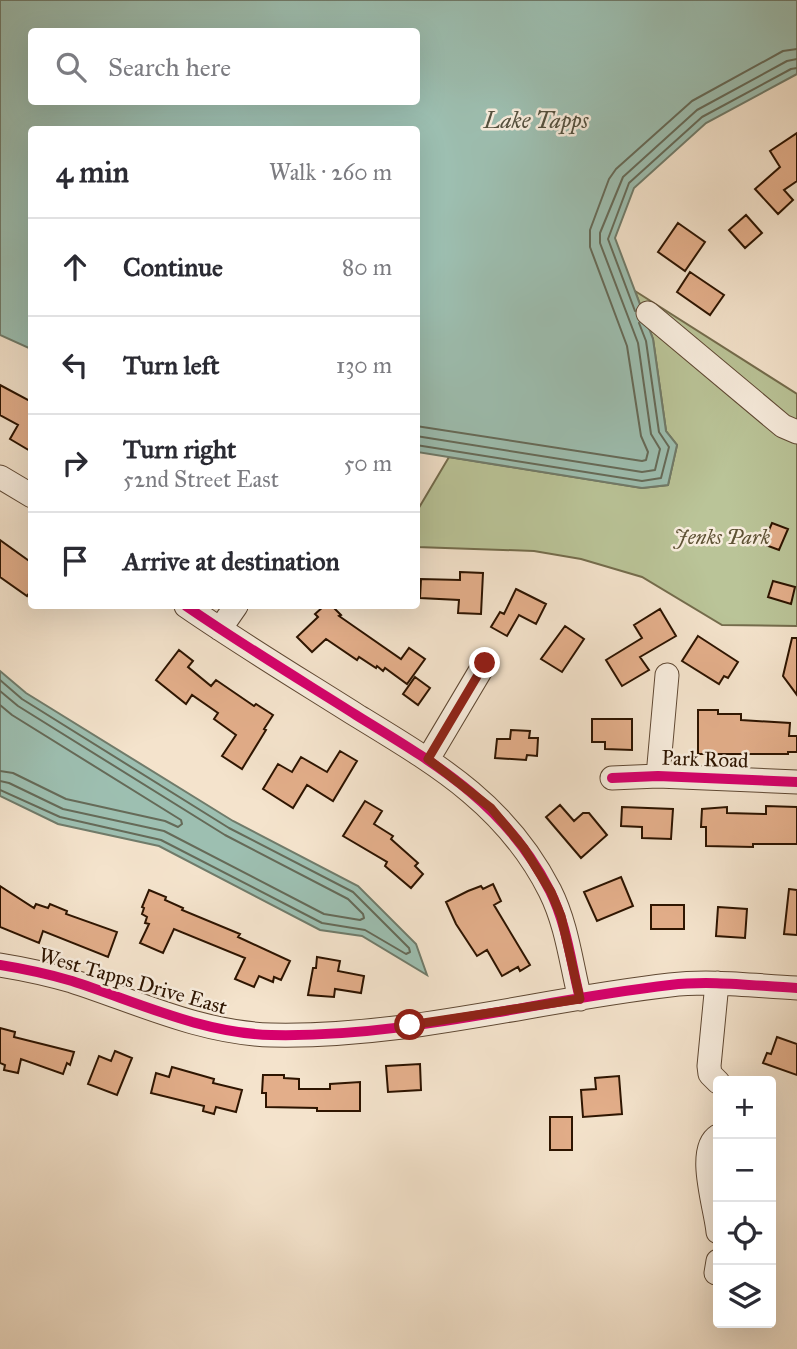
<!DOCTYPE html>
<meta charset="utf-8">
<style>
body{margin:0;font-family:"IM FELL Great Primer",serif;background:#f2f2f3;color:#2b2b33}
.controls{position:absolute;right:21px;bottom:21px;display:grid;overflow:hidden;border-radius:7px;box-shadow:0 7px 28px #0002}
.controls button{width:63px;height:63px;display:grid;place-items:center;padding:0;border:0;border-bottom:2px solid #e1e1e2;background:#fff;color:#2b2b33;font:35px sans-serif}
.stop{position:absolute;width:21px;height:21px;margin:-16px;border:5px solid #8f2418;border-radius:50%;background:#fff}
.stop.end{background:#8f2418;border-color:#fff;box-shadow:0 2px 7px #0008}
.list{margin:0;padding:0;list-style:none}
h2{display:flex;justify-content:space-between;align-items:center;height:91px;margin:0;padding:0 28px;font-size:30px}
h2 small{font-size:23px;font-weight:400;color:#7c7c81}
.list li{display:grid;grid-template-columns:46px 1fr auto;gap:21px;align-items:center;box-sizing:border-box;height:98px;padding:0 28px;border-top:2px solid #e1e1e2}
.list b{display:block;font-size:26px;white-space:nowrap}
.list p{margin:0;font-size:23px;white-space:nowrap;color:#7c7c81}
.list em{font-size:23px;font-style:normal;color:#7c7c81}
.icon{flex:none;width:38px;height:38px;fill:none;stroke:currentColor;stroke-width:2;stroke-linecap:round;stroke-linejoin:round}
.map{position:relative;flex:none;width:797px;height:1349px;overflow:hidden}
.search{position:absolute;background:#fff;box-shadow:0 7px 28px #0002;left:28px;top:28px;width:392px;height:77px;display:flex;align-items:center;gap:18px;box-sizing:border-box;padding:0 24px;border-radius:7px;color:#7c7c81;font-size:26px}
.panel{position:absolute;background:#fff;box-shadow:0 7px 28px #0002;left:28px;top:126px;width:392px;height:483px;border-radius:7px}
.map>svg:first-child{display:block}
</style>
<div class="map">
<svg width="797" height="1349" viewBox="0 0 797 1349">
<rect width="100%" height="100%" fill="#f4e3cc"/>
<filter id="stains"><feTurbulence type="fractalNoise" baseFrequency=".00286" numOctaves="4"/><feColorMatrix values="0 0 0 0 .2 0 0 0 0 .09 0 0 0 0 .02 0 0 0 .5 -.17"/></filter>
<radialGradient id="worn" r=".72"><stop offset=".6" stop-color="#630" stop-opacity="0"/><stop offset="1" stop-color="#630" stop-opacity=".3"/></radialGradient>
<path fill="#bac498" stroke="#746c4c" stroke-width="2" d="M635,291L797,394V626L722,625L642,577L581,559L534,551L417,547V511L449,457L642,488L668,485L677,445L666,431L653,339Z"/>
<path fill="#9dbfb1" stroke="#707b6a" stroke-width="2" fill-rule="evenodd" d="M0,0H797V74L706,123L634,188L615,238L653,339L666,431L677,445L668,485L642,488L417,452L416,130H32L31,349L0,335ZM32,32H416V102H32Z
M0,671L26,693L233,821L358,886L416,944L427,975L362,936L320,930L159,846L58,824L0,796Z"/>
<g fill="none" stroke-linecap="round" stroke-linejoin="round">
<path stroke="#656a58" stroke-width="2" d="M635,311L608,239L629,183L702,117L791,69L797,68
M416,426L642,461L646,460L648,452L641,436L627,346L590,247V230L609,179L616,169L692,101L783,51L797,49
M416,436L642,472L655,470L660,449L651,434L638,343L600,243V233L623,177L697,110L787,61L797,59
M416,445L642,481L661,478L669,447L659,432L646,341L639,323
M0,680L22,699L229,828L353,892L409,948L410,952L406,954L365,930L322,923L161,840L60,817L0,790
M0,691L18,706L225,835L348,899L363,914L364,918L360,920L324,914L164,831L63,809L9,783L0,781
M0,705L12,715L181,820L182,824L178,827L165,821L66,799L13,773L0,771"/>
</g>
<path fill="#e3ae8a" stroke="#2d1400" stroke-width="2" d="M797,133V181L784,190L793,200L778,214L755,189L780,167L770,151Z
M746,215L762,233L745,248L729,230Z
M678,223L705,242L685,271L658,252Z
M690,272L724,295L710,315L677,292Z
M0,385L32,402V452L10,439L18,425L0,415Z
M772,523L788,529L779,550L763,544Z
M0,540L32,563V589L27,596L0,577Z
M460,572L483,573L481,614L458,613L459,600L420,598L421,579L460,580Z
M773,581L795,587L791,604L768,597Z
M516,589L546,604L536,624L519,615L507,636L491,627L500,612L504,614Z
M324,606H332L341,615L339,616L401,659L409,648L425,659L407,684L385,668L383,671L377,666L376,668L359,657L357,660L326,639L312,652L297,637L318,617L315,614Z
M660,609L676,636L640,657L649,670L622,686L606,660L642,638L634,625Z
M565,626L584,639L562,672L541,659Z
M698,636L738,662L728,678L724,676L719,684L682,661Z
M792,638H797V695L783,676Z
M179,650L193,661L188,667L211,686L216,680L254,706L256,704L273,715L264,729L266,730L242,769L222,756L236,735L214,719L218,713L192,695L186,704L156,680Z
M415,677L430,688L418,705L403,694Z
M698,710H718V714H741V720L790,723L789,736H797V752H788V754H698Z
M592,719H632V750L605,749V742H592Z
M511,730L530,731L529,738H538L537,756L527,755L526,760L495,758L497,739H510Z
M340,751L357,761L333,801L307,785L293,808L263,789L278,764L292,772L301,757L327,772Z
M365,801L382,811L374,824L393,836L391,839L418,863L415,866L423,874L411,888L385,866L387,862L343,836Z
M560,805L574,821L583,813H589L607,835L581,858L546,817Z
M766,806L797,807V844H753V847L706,846V827H701L702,809L727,807V813L766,814Z
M622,807L673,809L671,839L642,838V827L621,826Z
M621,877L633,906L597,921L584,892Z
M493,884L501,901L494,905L530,965L520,971L518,967L502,976L487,950L477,956L456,924L446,902L468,891L481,886L483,889Z
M0,886L34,908L36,904L48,908L50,904L67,911L66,914L117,932L108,957L43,931L39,943L0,927Z
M789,889L797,890V935L784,934Z
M149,890L166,897L165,900L183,908L182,910L240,934L238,937L290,961L281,980L274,977L273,982L259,976L254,987L235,979L245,958L174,929L163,953L140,943L149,924L145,923L147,917L142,914L144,908L142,907Z
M651,905H684V929H651Z
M718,907L747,909L745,938L716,936Z
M317,957L340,961L338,971L364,976L361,993L335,989L334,997L308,995L313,968H316Z
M0,1028L15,1032L14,1037L74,1052L70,1065L67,1063L63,1074L21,1059L18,1073L4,1070L5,1065L0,1063Z
M777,1037L797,1044V1075L763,1063L767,1053L771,1054Z
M115,1051L132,1058L117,1095L88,1084L99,1056L111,1061Z
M420,1064L421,1090L388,1092L386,1066Z
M172,1067L214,1079L213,1083L242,1090L236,1112L216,1107L214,1114L203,1111L204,1106L151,1093L156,1073L169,1077Z
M263,1075H284V1078L299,1079V1089H330V1084L360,1082V1111H317V1108L266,1107V1093H262Z
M619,1076L622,1114L583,1117L581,1090L596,1089L595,1078Z
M550,1117H572V1150H550Z"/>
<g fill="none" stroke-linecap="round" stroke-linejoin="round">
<g stroke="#5f4833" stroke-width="25">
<path id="minor" d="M648,313L783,426L797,432
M0,477L32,496
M186,606C241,644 299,679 356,715C436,764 506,804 550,891C567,925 571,963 580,999
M220,629L236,606
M428,759L485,663
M658,776L667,675
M612,778L658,776L797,782
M0,965C25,969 48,974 72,981C137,1002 201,1033 271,1035C406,1038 537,1000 670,985C712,980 755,986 797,988
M717,983L709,1066L710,1074L718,1082
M718,1136C696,1150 716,1208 718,1232
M716,1273L718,1261"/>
</g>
<use href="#minor" stroke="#f8edde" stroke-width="23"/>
<g stroke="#f8edde" stroke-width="15">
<path id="cycleway" d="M186,606C241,644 299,679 356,715C436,764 506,804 550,891C567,925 571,963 580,999
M612,778L658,776L797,782
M0,965C25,969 48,974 72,981C137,1002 201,1033 271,1035C406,1038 537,1000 670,985C712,980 755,986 797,988"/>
</g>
<use href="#cycleway" stroke="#d6006c" stroke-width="10"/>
</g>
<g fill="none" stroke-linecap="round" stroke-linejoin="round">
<path stroke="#8f2418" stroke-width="9" d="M410,1025L580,999L561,916L551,892L524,848L491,808L428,759L485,663"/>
</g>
<g text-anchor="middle" stroke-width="5" stroke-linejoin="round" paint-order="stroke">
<g font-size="21" font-style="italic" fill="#5e5235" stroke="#f8edde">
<text x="722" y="544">Jenks Park</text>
</g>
<g font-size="21" fill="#2d1400" stroke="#f8edde">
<text transform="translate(705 759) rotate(2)" y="7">Park Road</text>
<text transform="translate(133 981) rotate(16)" y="7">West Tapps Drive East</text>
</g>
<g font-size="23" font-style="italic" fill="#54503e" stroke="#f8edde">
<text x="536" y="128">Lake Tapps</text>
</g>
</g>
<rect width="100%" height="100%" filter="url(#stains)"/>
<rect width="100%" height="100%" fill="url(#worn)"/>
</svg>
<div class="controls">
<button>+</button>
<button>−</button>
<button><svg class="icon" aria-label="locate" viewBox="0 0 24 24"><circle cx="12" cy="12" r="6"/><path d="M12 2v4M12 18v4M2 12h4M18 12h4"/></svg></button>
<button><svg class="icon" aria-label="layers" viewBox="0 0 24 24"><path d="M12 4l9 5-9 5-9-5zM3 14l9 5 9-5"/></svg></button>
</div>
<div class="stop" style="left:410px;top:1025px"></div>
<div class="stop end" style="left:485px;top:663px"></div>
<div class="search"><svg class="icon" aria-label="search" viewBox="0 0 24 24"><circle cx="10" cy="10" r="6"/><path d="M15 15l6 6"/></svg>Search here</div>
<section class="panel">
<h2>4 min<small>Walk · 260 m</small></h2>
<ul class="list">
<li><svg class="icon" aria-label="ahead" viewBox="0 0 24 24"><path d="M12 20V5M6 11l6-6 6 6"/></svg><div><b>Continue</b></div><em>80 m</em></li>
<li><svg class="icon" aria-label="left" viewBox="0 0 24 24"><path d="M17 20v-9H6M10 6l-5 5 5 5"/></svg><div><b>Turn left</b></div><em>130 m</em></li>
<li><svg class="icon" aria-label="right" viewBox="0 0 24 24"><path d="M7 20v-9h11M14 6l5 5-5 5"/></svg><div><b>Turn right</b><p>52nd Street East</p></div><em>50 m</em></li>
<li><svg class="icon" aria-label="arrive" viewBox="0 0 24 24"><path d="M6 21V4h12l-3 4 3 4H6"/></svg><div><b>Arrive at destination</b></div></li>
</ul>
</section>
</div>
